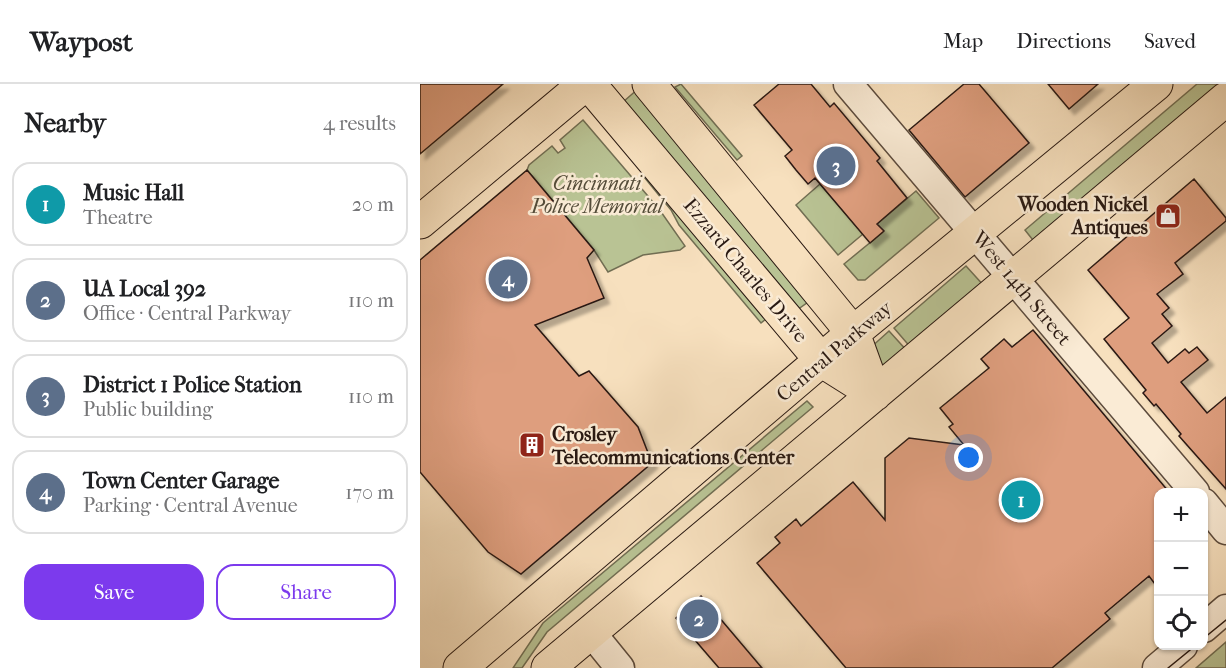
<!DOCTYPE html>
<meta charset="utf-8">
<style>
body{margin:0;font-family:"IM FELL French Canon",serif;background:#f2f2f2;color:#202124}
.controls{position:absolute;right:18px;bottom:18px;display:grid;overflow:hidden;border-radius:12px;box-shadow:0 2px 4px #0004}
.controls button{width:54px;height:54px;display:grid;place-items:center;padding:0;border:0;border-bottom:2px solid #e0e0e0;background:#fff;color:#202124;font:30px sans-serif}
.you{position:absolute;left:549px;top:374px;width:21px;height:21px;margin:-15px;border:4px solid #fff;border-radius:50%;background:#1a73e8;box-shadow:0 0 0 9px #1a73e833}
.badge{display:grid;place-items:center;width:39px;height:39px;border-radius:50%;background:#7c3aed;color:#fff;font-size:20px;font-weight:700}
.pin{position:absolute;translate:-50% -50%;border:3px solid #fff;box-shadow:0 2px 6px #0006}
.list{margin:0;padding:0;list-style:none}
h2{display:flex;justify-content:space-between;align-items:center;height:78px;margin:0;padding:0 24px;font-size:26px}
h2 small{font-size:20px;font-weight:400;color:#757577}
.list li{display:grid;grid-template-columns:39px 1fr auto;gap:18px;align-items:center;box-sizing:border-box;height:84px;margin:0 12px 12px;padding:0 12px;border:2px solid #e0e0e0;border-radius:18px}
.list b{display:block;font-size:22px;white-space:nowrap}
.list p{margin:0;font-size:20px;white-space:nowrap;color:#757577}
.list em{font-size:20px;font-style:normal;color:#757577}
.actions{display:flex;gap:12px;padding:18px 24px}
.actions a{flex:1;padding:14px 0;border:2px solid #7c3aed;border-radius:18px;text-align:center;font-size:21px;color:#7c3aed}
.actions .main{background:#7c3aed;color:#fff}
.icon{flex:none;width:33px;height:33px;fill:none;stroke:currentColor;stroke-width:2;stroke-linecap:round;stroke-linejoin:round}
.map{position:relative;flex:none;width:806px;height:584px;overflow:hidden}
header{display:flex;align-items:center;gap:36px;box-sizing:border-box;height:84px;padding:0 30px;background:#fff;border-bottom:2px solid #e0e0e0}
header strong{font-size:28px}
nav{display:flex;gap:33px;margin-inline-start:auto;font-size:21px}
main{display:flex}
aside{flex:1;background:#fff}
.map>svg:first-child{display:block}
</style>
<header>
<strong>Waypost</strong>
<nav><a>Map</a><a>Directions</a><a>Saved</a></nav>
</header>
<main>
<aside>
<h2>Nearby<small>4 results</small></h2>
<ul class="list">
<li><span class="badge" style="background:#0f9aa8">1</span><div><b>Music Hall</b><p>Theatre</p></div><em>20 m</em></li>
<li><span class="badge" style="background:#5c6f8a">2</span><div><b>UA Local 392</b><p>Office · Central Parkway</p></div><em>110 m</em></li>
<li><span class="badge" style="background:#5c6f8a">3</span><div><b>District 1 Police Station</b><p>Public building</p></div><em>110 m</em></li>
<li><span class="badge" style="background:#5c6f8a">4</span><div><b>Town Center Garage</b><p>Parking · Central Avenue</p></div><em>170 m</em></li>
</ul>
<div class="actions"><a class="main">Save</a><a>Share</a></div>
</aside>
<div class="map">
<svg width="806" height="584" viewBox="0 0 806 584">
<defs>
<filter id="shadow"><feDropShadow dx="5.5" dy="5.5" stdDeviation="1.5" flood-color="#0004"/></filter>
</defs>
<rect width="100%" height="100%" fill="#f7e0be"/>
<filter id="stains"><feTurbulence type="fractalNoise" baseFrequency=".00333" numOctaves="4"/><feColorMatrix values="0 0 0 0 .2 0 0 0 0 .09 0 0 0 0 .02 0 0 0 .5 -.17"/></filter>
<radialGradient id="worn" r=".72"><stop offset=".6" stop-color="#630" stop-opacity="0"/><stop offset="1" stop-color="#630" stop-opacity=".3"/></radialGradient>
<path fill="#b9c394" stroke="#716e53" stroke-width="1.5" d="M261,0L322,72L317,76L255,3Z
M777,0H798L777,26L616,160L605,146Z
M219,4L395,213L377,226L203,18Z
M163,36L239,125L265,162L260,166L223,171L188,188L174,166L107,86L109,81L132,62L138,69L145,64L140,56Z
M227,91L347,234L341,239L259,141L251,126L224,93Z
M400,100L443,150L418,171L376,121Z
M496,107L519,134L445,196H438L424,180L463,148L457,140Z
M546,182L565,203L492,265L474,244Z
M469,247L488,268L464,285L449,265Z
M387,317L393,323L127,548L102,584H93L123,539Z
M806,558V584H776Z"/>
<path fill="#de9e7e" stroke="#291912" stroke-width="1.5" filter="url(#shadow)" d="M0,0H83L0,70Z
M359,0H391L410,23L414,19L460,74L457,77L487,114L457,140L464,147L450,159L395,94L388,100L376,86L365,72L372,66L334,21Z
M544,0H559L609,59L545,113L489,46Z
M628,0H678L649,25Z
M107,86L174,166L167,174L184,214L115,241L159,292L169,287L218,343L232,379L101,490L68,468L0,388V176Z
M774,95L806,134V137L755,179L763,190L737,210L749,224L742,230L752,242L732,259L748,279L765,265L769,269L777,263L788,276L761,298L787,329L806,313V405L759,352L761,350L736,320L734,322L723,309L726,306L684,255L709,234L668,186Z
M613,246L749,408H738V504L729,492L685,529L690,535L632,584H426L337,479L360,459L355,453L376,435L381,442L433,398L465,436V374L489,354L544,361L529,343L533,340L520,324L569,284L561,275L584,255L592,263Z
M281,512L342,584H299L256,534Z"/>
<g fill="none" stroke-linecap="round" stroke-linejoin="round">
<g stroke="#5c4b3d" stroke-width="31">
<path id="minor" d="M428,0L775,408
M784,419L806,446
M784,544L806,525
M170,547L200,584
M737,584L763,562"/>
</g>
<g stroke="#291912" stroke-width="35">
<path id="major" d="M169,0L401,276L455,310
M229,0L433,249L455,310
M0,138L165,0
M40,584L433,249L736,0
M128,584L806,15"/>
</g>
<use href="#minor" stroke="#faebd5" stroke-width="28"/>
<use href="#major" stroke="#f7e0be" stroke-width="33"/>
<path stroke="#291912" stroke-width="1.5" d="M784,554L806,536
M748,584L775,562"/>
</g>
<defs>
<g id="shop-square" transform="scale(1.35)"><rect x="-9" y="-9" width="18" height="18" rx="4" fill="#8f2418" stroke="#faebd5"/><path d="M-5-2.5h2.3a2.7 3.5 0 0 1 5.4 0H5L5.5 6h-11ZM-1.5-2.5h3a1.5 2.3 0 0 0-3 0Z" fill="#fff"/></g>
<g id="building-square" transform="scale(1.35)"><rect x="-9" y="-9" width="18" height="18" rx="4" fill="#8f2418" stroke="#faebd5"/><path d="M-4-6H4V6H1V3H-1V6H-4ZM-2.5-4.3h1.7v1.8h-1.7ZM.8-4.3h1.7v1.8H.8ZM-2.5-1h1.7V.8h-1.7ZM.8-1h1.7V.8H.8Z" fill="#fff"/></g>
</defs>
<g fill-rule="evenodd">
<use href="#shop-square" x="748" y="132"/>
<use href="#building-square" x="112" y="361"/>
</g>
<g text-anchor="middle" stroke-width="5" stroke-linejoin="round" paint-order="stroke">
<g font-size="20" font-style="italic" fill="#544c39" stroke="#faebd5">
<text x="177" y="106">Cincinnati<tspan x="177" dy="23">Police Memorial</tspan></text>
</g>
<g font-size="20" font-weight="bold" fill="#291912" stroke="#faebd5" text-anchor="end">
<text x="728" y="127">Wooden Nickel<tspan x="728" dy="23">Antiques</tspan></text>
<text x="132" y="357" text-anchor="start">Crosley<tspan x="132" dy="23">Telecommunications Center</tspan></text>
</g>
<g font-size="20" fill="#291912" stroke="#faebd5">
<text transform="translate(326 186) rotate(50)" y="7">Ezzard Charles Drive</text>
<text transform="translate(602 204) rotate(50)" y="7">West 14th Street</text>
<text transform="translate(414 267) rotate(-40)" y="7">Central Parkway</text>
</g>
</g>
<rect width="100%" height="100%" filter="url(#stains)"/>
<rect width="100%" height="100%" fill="url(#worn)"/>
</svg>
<div class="controls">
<button>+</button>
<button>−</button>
<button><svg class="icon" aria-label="locate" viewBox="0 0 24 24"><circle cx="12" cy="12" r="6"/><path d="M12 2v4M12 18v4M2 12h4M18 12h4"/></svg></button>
</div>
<div class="you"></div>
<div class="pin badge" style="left:601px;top:416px;background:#0f9aa8">1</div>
<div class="pin badge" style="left:279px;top:535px;background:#5c6f8a">2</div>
<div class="pin badge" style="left:416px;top:82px;background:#5c6f8a">3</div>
<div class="pin badge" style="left:88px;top:195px;background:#5c6f8a">4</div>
</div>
</main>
